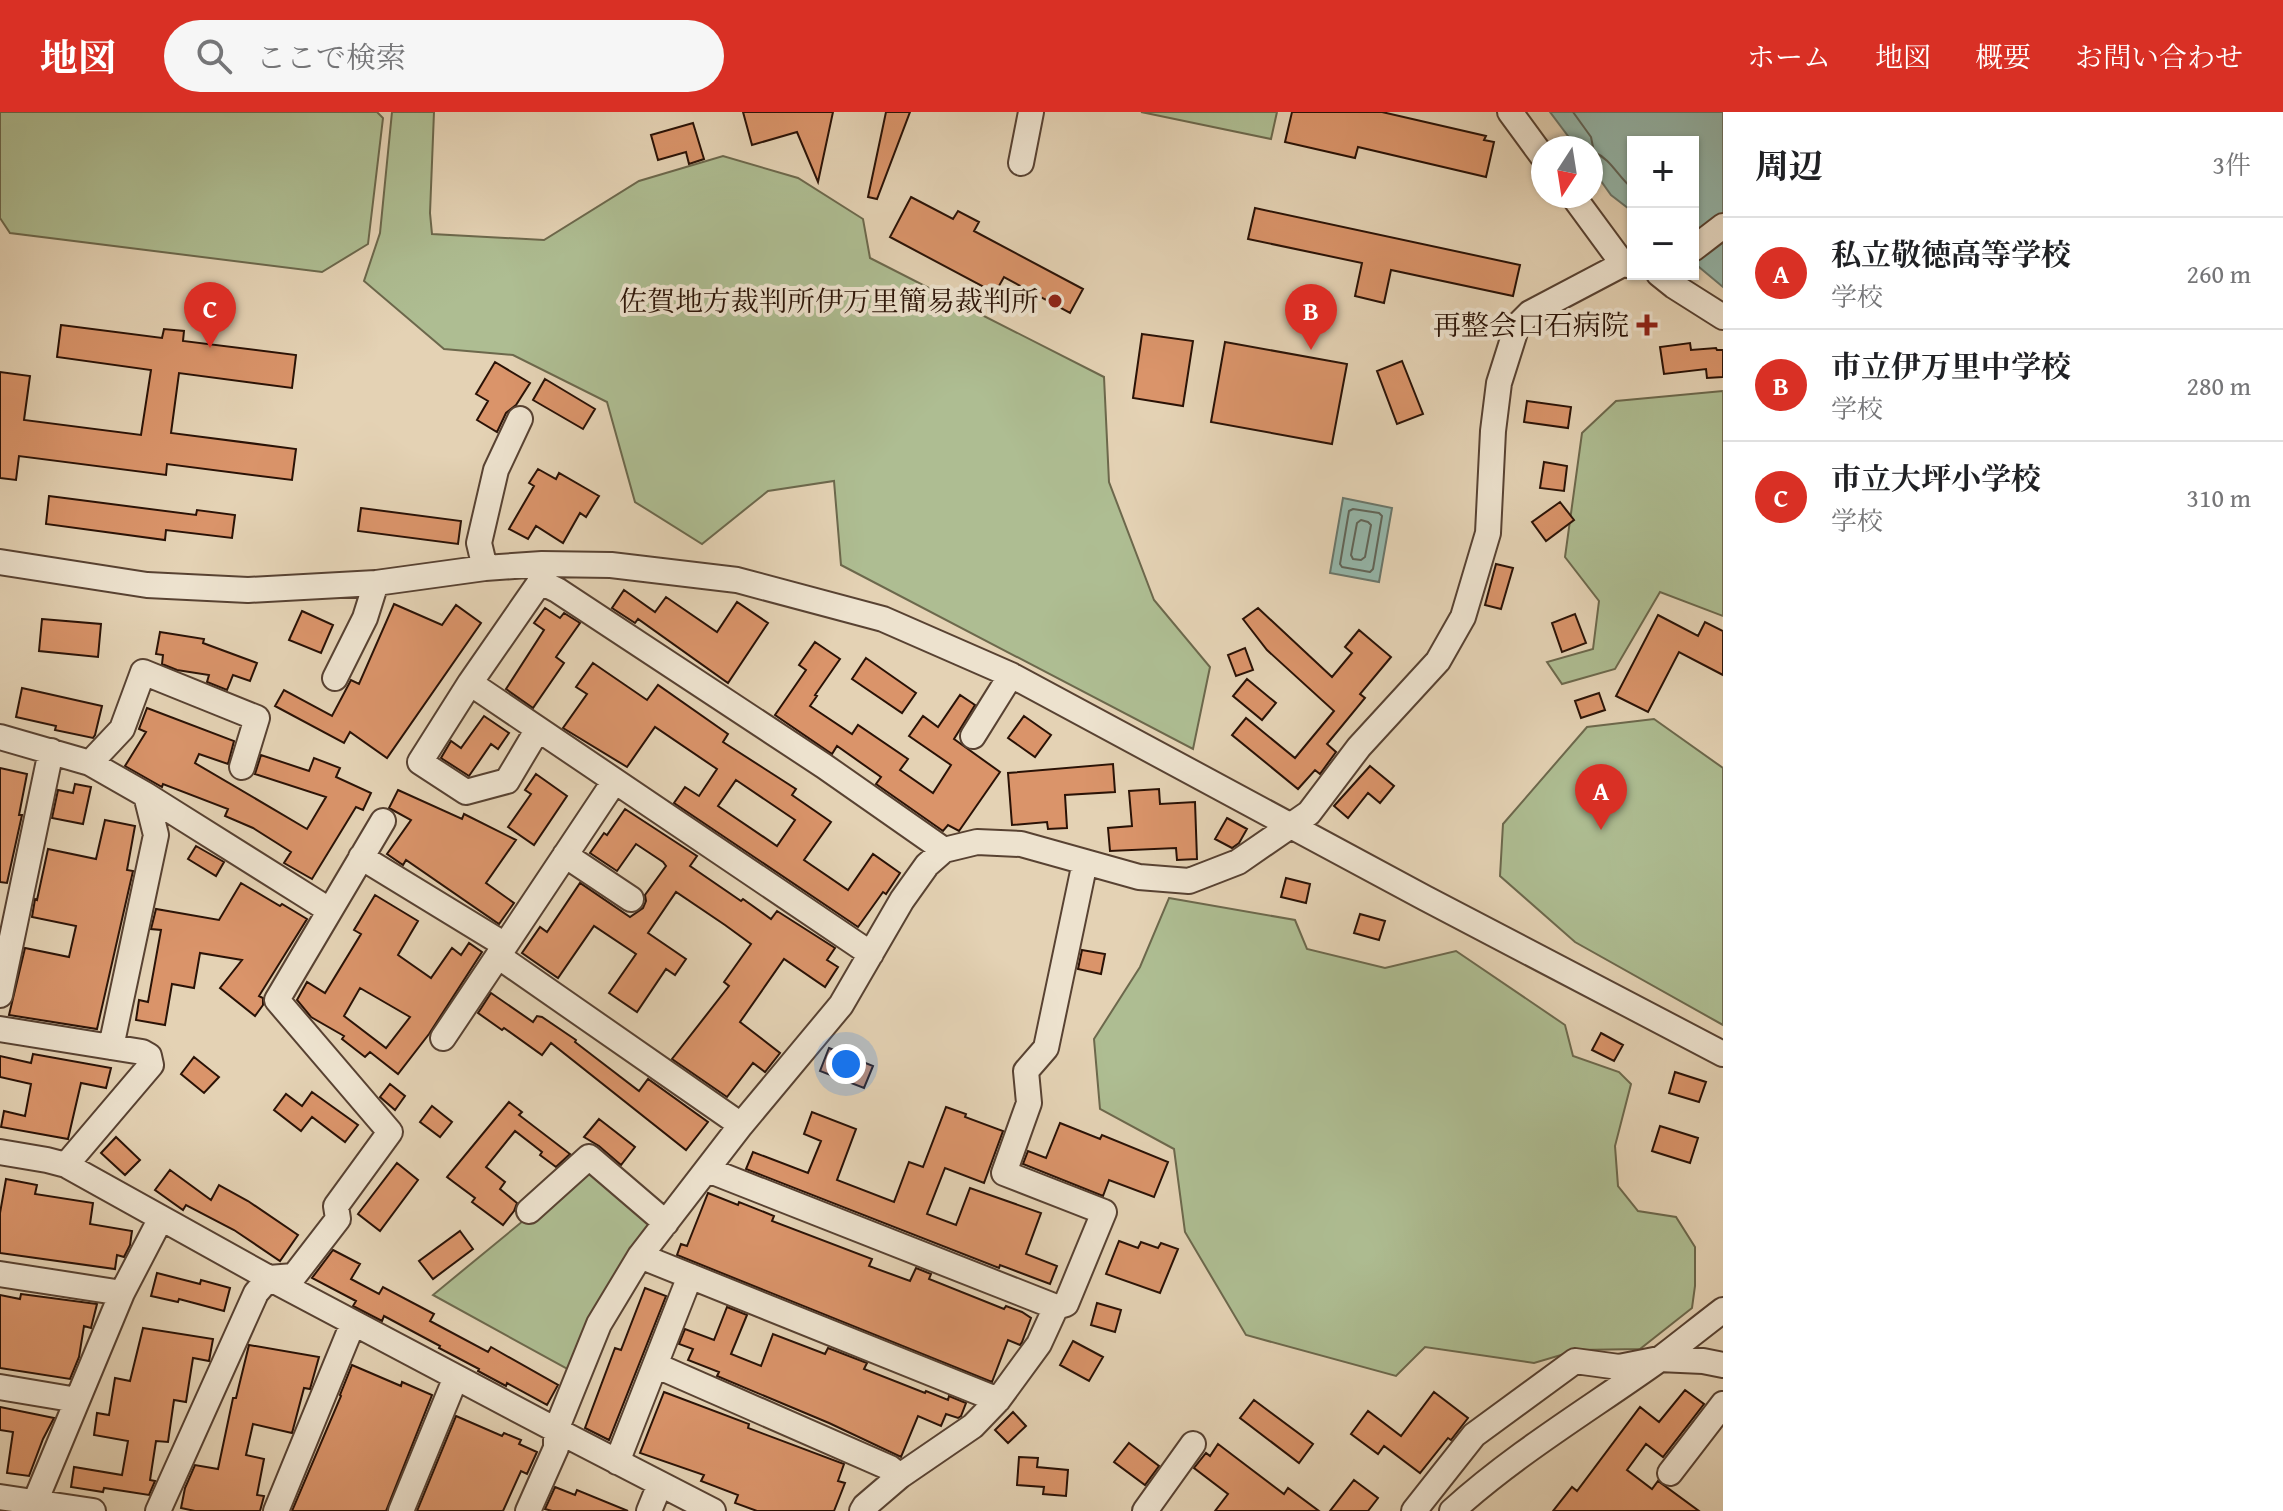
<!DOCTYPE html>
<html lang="ja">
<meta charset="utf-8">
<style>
body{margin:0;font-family:"Gentium Book Plus","Noto Serif JP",serif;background:#f6f6f6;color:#202124}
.controls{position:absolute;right:24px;top:24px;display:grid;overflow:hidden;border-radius:0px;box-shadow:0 2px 6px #0004}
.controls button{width:72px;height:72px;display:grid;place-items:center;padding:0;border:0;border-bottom:2px solid #e0e0e0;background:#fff;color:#202124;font:40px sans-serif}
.compass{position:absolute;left:1531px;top:24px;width:72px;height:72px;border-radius:50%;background:#fff;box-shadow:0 2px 6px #0004;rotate:192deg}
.you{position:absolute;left:846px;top:952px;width:28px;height:28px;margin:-20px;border:6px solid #fff;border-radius:50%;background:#1a73e8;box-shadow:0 0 0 12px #1a73e833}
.badge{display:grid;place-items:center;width:52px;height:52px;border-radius:50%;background:#d93025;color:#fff;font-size:26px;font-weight:700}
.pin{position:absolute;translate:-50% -66px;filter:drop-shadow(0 2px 4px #0008)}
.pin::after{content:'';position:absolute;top:42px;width:28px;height:24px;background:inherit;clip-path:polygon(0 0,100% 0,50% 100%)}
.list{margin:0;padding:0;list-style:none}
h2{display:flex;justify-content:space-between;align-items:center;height:104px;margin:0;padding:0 32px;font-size:34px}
h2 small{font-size:26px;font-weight:400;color:#757577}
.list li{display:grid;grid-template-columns:52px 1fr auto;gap:24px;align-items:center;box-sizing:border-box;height:112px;padding:0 32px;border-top:2px solid #e0e0e0}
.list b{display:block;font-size:30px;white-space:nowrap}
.list p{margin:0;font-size:26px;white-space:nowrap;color:#757577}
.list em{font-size:26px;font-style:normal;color:#757577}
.icon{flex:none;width:44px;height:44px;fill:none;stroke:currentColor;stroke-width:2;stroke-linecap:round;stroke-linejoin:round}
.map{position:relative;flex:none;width:1723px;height:1399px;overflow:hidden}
header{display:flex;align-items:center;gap:48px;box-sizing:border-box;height:112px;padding:0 40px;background:#d93025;color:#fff}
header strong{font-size:38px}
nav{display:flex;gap:44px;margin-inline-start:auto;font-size:28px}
.search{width:560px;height:72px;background:#f6f6f6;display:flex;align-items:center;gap:20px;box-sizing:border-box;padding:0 28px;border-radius:44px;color:#757577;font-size:30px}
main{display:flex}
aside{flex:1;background:#fff}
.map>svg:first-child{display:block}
</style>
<header>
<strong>地図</strong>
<div class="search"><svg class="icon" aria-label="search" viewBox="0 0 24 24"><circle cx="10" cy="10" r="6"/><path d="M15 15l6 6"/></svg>ここで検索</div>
<nav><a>ホーム</a><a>地図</a><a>概要</a><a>お問い合わせ</a></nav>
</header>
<main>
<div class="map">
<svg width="1723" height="1399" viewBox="0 0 1723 1399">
<rect width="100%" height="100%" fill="#e4d2b4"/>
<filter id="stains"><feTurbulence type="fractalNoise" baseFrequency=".0025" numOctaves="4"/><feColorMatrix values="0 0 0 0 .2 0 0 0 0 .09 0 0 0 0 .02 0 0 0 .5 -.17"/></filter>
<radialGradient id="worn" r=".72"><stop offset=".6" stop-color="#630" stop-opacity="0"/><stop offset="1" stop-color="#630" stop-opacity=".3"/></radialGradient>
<path fill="#aebd92" stroke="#6c684c" stroke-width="2" d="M0,0H377L383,6L368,132L322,160L10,121L0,106Z
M392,0H434L430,101L432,122L544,128L639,69L723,44L798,66L863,107L870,146L1104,265L1109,370L1154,488L1210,555L1193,637L841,453L834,369L768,379L702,432L635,390L607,290L513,243L444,237L364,169L380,121Z
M1141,0H1277L1271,27Z
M1723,279V504L1660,480L1615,557L1562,572L1547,550L1593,537L1599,489L1565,445L1582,321L1616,289Z
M1654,607L1723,656V913L1575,830L1500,764L1503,712L1587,615Z
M1169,786L1295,808L1307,837L1385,856L1456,839L1565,913L1573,944L1619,960L1631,972L1615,1034L1618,1074L1638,1099L1676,1105L1695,1135V1174L1692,1196L1640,1237L1578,1238L1534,1251L1425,1235L1396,1264L1246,1223L1185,1120L1174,1037L1100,997L1094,927L1140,855Z
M585,1058L653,1113L571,1259L433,1183Z"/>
<path fill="#95b8ac" stroke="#6a766a" stroke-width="2" d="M1550,0H1723V175L1693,150V30H1633V100L1611,83L1591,55V36H1577Z
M1343,386L1392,396L1379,470L1330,461Z"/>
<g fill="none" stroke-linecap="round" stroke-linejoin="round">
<path stroke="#606559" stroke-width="2" d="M1573,0L1591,25L1594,40C1611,47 1618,65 1633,77
M1353,397L1379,401L1382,404L1373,457L1370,460L1342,455L1340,452L1349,399Z
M1361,408L1368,410L1371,413L1365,445L1361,448L1353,447L1351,443L1357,411Z"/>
</g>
<path fill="#da946a" stroke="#2a1206" stroke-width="2" fill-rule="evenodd" d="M743,0H833L818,70L797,20L752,33Z
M886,0H910L877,87L868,85Z
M1292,0H1382L1486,24L1484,28L1494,30L1486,65L1358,35L1355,46L1285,30Z
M693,11L704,47L689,52L686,40L658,48L651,23Z
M911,85L953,107L958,99L979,110L974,119L1083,177L1070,201L1004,165L995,181L890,125Z
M1255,96L1520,153L1513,184L1391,158L1384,191L1355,184L1362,151L1248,127Z
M61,213L162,226L164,217L184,219L183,229L296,243L292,276L179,261L171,321L296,337L292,368L167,352L166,363L19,344L16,368L0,366V260L30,264L24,308L141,323L151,258L57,245Z
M1142,222L1193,229L1183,294L1133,286Z
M1225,230L1347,252L1332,332L1211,310Z
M1690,231L1691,238L1716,236L1717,238H1723V265L1707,266L1706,257L1664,262L1660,235Z
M1402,249L1423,302L1397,312L1377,259Z
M495,250L530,271L516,293L506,301L497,320L477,308L488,289L476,282Z
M545,267L595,297L583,317L533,288Z
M1527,289L1571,295L1568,316L1524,310Z
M1544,350L1567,354L1564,379L1540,376Z
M538,357L556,367L559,361L599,384L586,405L580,401L563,431L536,414L528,427L509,417L534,374L529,371Z
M49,384L196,403L197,398L235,403L232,426L166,418L165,428L46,412Z
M1560,390L1574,408L1546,429L1532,410Z
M361,396L461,409L458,432L358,419Z
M1496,452L1513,456L1501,497L1485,493Z
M624,478L655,500L666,485L717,520L737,490L768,511L728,571L638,507L635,511L612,496Z
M394,492L442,513L456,493L481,511L387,646L350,620L344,631L275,594L284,578L332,604L351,568L359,572Z
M545,496L560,506L564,501L580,511L556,545L564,551L533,596L506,577L544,518L534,511Z
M1258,496L1332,565L1352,541L1345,535L1359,518L1391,545L1360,582L1365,586L1327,632L1336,640L1320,662L1315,658L1298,677L1232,623L1246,606L1295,646L1334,599L1267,538L1243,507Z
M302,499L333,513L321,541L289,528Z
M1575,502L1586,531L1562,540L1552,511Z
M1658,503L1698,524L1705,510L1723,519V563L1679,540L1648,600L1616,584Z
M42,507L101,512L98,545L39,539Z
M160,520L204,527L203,531L257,551L250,569L233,563L227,578L207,570L209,563L177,558L162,552L163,543L156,542Z
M815,530L840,547L815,583L817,584L810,594L852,622L858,613L908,647L900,658L933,681L951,653L909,624L923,604L938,615L960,583L975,593L954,627L1000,660L959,719L948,713L943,719L876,672L881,665L837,634L832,642L775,603L806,558L799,553Z
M1245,536L1253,558L1236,564L1228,543Z
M866,546L916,581L902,601L852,567Z
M593,551L647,588L658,573L728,622L723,630L796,677L792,683L831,710L804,748L848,778L873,742L900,761L886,782L883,780L858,815L674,691L685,675L699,684L717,657L655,615L627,655L563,616L587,582L576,575ZM736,668L795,708L777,734L718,694Z
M1247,567L1276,591L1262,608L1233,584Z
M22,576L102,594L95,623L93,626L55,618L56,614L16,605Z
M1599,581L1605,598L1581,606L1575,589Z
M147,596L234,629L228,652L199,642L195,651L307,717L326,685L255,662L261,643L309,659L314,646L340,656L336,665L371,681L363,698L356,695L312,767L284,751L291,740L253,716L225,704L228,697L163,672L162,675L125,654L146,620L139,617Z
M484,604L509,621L498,637L491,632L469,664L441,646L451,629L461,636Z
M1024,604L1051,623L1035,645L1008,626Z
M1113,652L1115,680L1065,683L1067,716L1048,717L1047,710L1012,713L1008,661Z
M1370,654L1394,674L1380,691L1368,681L1348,706L1334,694Z
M0,656L27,662L19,703H22L7,771L0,770Z
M536,662L567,684L534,733L508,715L531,682L525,678Z
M75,672L91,675L83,712L52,706L58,678L73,681Z
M1159,677L1160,692L1195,690L1197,747L1177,748L1176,736L1110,739L1108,716L1132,714L1129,679Z
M398,678L462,707L464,702L516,728L486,771L514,791L499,812L406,748L403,753L387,742L411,708L389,696Z
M625,697L697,744L690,754L741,789L743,787L771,807L777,799L835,836L827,848L838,855L825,875L784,847L740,910L780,941L765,960L753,951L727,985L672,947L729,874L724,870L751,832L725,813L676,780L648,821L686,847L675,863L666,857L637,900L609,881L636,842L594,814L558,866L522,841L540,815L547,820L580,771L630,805L643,796L646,789L645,783L666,754L663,750L636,732L617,759L590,741L604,721L607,723Z
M1227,706L1247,717L1239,731L1232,736L1215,727Z
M105,708L135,714L127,758L133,759L97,917L9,903L25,836L69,845L76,814L32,805L35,787L37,788L48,737L96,747Z
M196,734L224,750L216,764L188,747Z
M1286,766L1310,772L1306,791L1281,785Z
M241,771L280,794L282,792L307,807L259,884L263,886V893L255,904L220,876L242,848L200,841L194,876L172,872L165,913L136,908L139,888L148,890L161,818L151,817L156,797L219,808Z
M375,783L418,809L398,843L431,866L452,836L461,843L469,831L482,840L429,922L398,962L370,940L365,945L342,927L344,924L311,905L297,888L307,870L325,881L361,822L354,818ZM360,876L410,905L386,936L344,904Z
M1360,802L1385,809L1379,828L1354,821Z
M1082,838L1105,842L1101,862L1078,857Z
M491,881L533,910L537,904L542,905L576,928L575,930L639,979L648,967L708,1010L686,1038L551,931L542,943L504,916L502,918L478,901Z
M1601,921L1623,933L1614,949L1592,938Z
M829,936L873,954L864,976L820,959Z
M33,942L111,956L106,976L81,971L68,1027L1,1015L4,999L25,1004L31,972L0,965V944L31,951Z
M194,945L219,965L204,981L181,962Z
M1675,960L1706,970L1699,990L1669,981Z
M390,972L405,984L395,998L380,985Z
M312,980L358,1013L345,1030L312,1005L301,1019L274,998L286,982L302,994Z
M509,990L522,1000L519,1003L570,1042L556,1055L540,1043L542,1040L515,1019L486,1055L505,1070L500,1077L517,1091L514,1099L503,1113L472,1090L475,1086L447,1065Z
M432,994L452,1010L440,1025L420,1010Z
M946,995L966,1002L965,1005L1003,1019L984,1071L945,1056L927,1102L956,1113L970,1076L1041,1101L1026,1142L1057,1154L1050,1172L1000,1153L999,1156L746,1057L753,1040L808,1061L821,1029L804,1022L812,1000L856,1017L837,1068L894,1090L909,1050L923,1055Z
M599,1007L635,1035L621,1053L599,1034L584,1025Z
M1060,1011L1100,1027L1102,1023L1168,1050L1154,1085L1109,1068L1103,1084L1023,1052L1028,1039L1046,1046Z
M1660,1014L1698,1026L1690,1051L1652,1039Z
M116,1025L140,1048L125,1063L101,1041Z
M397,1051L418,1068L380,1119L358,1102Z
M170,1058L211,1088L219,1073L248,1089L298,1123L280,1149L234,1118L186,1093L183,1098L155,1078Z
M6,1067L37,1073L35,1082L93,1091L90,1112L132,1119L130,1133L124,1145L117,1143L115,1157L0,1141V1101Z
M708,1081L738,1093L739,1090L774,1104L772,1109L872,1147L869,1154L910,1169L916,1156L931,1162L929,1167L1004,1197L1006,1194L1022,1200L1031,1206L1022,1230L1020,1233L1008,1228L992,1270L677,1143L681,1132L687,1134Z
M460,1119L473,1137L433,1167L419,1149Z
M1119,1129L1138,1136L1141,1130L1158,1136L1161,1131L1178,1137L1160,1181L1106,1162Z
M333,1138L360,1152L351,1167L379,1182L383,1175L434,1202L430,1209L488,1240L491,1235L558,1273L547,1293L507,1271L506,1274L478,1259L479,1257L439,1236L440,1234L384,1204L382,1209L353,1194L356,1189L312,1166Z
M157,1161L200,1172L201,1168L230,1176L224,1199L179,1187L178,1190L151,1184Z
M645,1176L666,1184L609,1328L585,1316L615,1236L621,1238Z
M21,1182L97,1192L91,1216L84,1214L79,1245L70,1267L0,1256V1183L20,1187Z
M1097,1191L1121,1198L1115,1220L1091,1213Z
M727,1195L747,1203L731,1242L761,1254L773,1222L825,1242L828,1236L867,1251L864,1257L925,1281L926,1279L948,1288L949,1284L966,1291L961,1304L958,1306L946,1302L941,1314L918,1304L901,1345L829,1311L717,1264L719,1260L688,1248L693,1237L679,1232L685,1217L714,1228Z
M143,1216L213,1227L209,1249L193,1246L186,1290L174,1288L168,1330L156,1329L150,1368L155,1369L149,1383L104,1376L103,1380L71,1375L74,1355L122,1363L128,1329L94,1323L97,1301L109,1303L115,1266L130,1269Z
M1073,1229L1103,1245L1089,1269L1060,1253Z
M249,1233L319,1245L310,1277L304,1276L292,1321L253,1312L246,1343L264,1347L257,1383L264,1384L260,1399H195L181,1396L185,1376L195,1353L218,1357L233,1286H236Z
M352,1253L401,1274L402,1270L432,1283L386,1399H292L341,1284L340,1283Z
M1685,1278L1704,1292L1663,1345L1646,1332L1627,1358L1652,1377L1658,1369L1699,1399H1553L1572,1375L1577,1379L1640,1295L1659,1310Z
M664,1280L749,1312L748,1316L844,1352L838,1369L845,1371L834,1399H757L735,1391L738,1383L701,1369L704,1363L640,1341Z
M1434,1280L1468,1306L1451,1328L1448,1326L1420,1361L1384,1334L1378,1342L1351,1322L1368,1299L1401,1324Z
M1254,1288L1313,1332L1299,1351L1240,1306Z
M0,1295L54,1306L43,1327L29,1364L7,1361L13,1320L0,1318Z
M1013,1300L1026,1314L1008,1331L995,1318Z
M456,1304L502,1324L504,1321L521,1328L519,1332L537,1340L527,1362L521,1359L503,1399H417Z
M1129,1331L1159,1354L1145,1373L1114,1350Z
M1218,1332L1284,1382L1288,1376L1319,1399H1215L1228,1382L1194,1356L1206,1341L1210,1344Z
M1019,1345L1038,1346L1037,1355L1068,1358L1066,1384L1043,1382L1044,1375L1017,1373Z
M1354,1368L1378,1386L1368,1399H1330Z
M555,1375L575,1383L577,1378L628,1399H552L545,1397Z"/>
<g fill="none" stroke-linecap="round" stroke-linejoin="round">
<g stroke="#584232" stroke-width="28">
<path id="minor" d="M1510,0L1543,45
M1021,51L1031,0
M1573,84L1623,152
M1693,137L1723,114
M1659,162L1674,174L1723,205
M0,450L147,473L248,478L376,471L485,456L542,452L611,453L737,468L883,507L1011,563L1425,786L1723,942
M541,454L540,470L557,478L824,654L944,738
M485,456L479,431L496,358L520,307
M540,470L470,571L871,842
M335,566L365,506L376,471
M470,571L420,650L466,680L507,669L538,617
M973,624L1011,563
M0,625L90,651L146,683L329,798
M90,651L122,617L143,560L257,606L242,655
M614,670L498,844L741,1013
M565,743L631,787
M361,745L505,833
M0,883L51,639
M0,917L142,940L149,944L151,953L66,1053
M443,926L498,844
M111,935L156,723L146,683
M0,1040L47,1048L66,1053L269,1166L556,1318L713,1399
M708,1058L1056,1195
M529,1099L589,1045L666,1111
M640,1144L998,1288
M0,1162L122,1181
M655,1253L890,1356L900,1364
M0,1275L77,1288
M617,1350L690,1164
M1670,1361L1723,1292
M0,1385L93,1399
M35,1390L122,1181L161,1106
M158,1399L256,1181L269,1166L294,1164L338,1107L336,1094L390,1020L277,888L383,709
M276,1399L353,1211
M401,1399L456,1265
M528,1399L556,1336V1318L599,1212L640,1144L741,1013L841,893L902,788L927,753L944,738L977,730L1021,732L1139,765L1189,769L1238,750L1309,701L1359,635L1438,549L1463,505L1488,421L1493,319L1499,271L1517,214L1530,201L1623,152L1633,154
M649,1399L660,1372
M862,1399L865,1394L900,1364L973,1314L998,1288L1039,1232L1056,1195L1066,1192L1104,1100L1004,1061L1029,991L1026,959L1046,936L1085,750
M1145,1399L1193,1332
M1414,1399L1474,1323L1575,1249L1619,1255L1659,1247L1703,1249L1723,1253
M1452,1399C1516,1341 1590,1297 1660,1247C1681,1231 1702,1214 1723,1198"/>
</g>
<use href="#minor" stroke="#ede2ce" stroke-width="24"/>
</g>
<g fill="#8f2418" stroke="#ede2ce" stroke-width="3">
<circle cx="1055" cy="189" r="8"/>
<path d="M1643 201h8v8h8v8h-8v8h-8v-8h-8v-8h8z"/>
</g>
<g text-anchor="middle" stroke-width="8" stroke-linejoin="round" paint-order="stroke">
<g font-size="28" fill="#2a1206" stroke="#ede2ce" text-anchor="end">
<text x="1039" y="199">佐賀地方裁判所伊万里簡易裁判所</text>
<text x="1629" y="223">再整会口石病院</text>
</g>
</g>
<rect width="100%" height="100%" filter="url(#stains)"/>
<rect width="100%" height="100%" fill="url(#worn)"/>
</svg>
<div class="controls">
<button>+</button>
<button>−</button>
</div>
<svg class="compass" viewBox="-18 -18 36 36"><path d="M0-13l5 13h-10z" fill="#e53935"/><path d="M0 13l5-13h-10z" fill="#757577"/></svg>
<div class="you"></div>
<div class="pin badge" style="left:1601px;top:718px">A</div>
<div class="pin badge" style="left:1311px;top:238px">B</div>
<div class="pin badge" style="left:210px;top:236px">C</div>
</div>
<aside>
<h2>周辺<small>3件</small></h2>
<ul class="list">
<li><span class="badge">A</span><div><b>私立敬徳高等学校</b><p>学校</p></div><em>260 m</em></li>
<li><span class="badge">B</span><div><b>市立伊万里中学校</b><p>学校</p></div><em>280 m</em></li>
<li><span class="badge">C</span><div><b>市立大坪小学校</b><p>学校</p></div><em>310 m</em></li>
</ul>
</aside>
</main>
